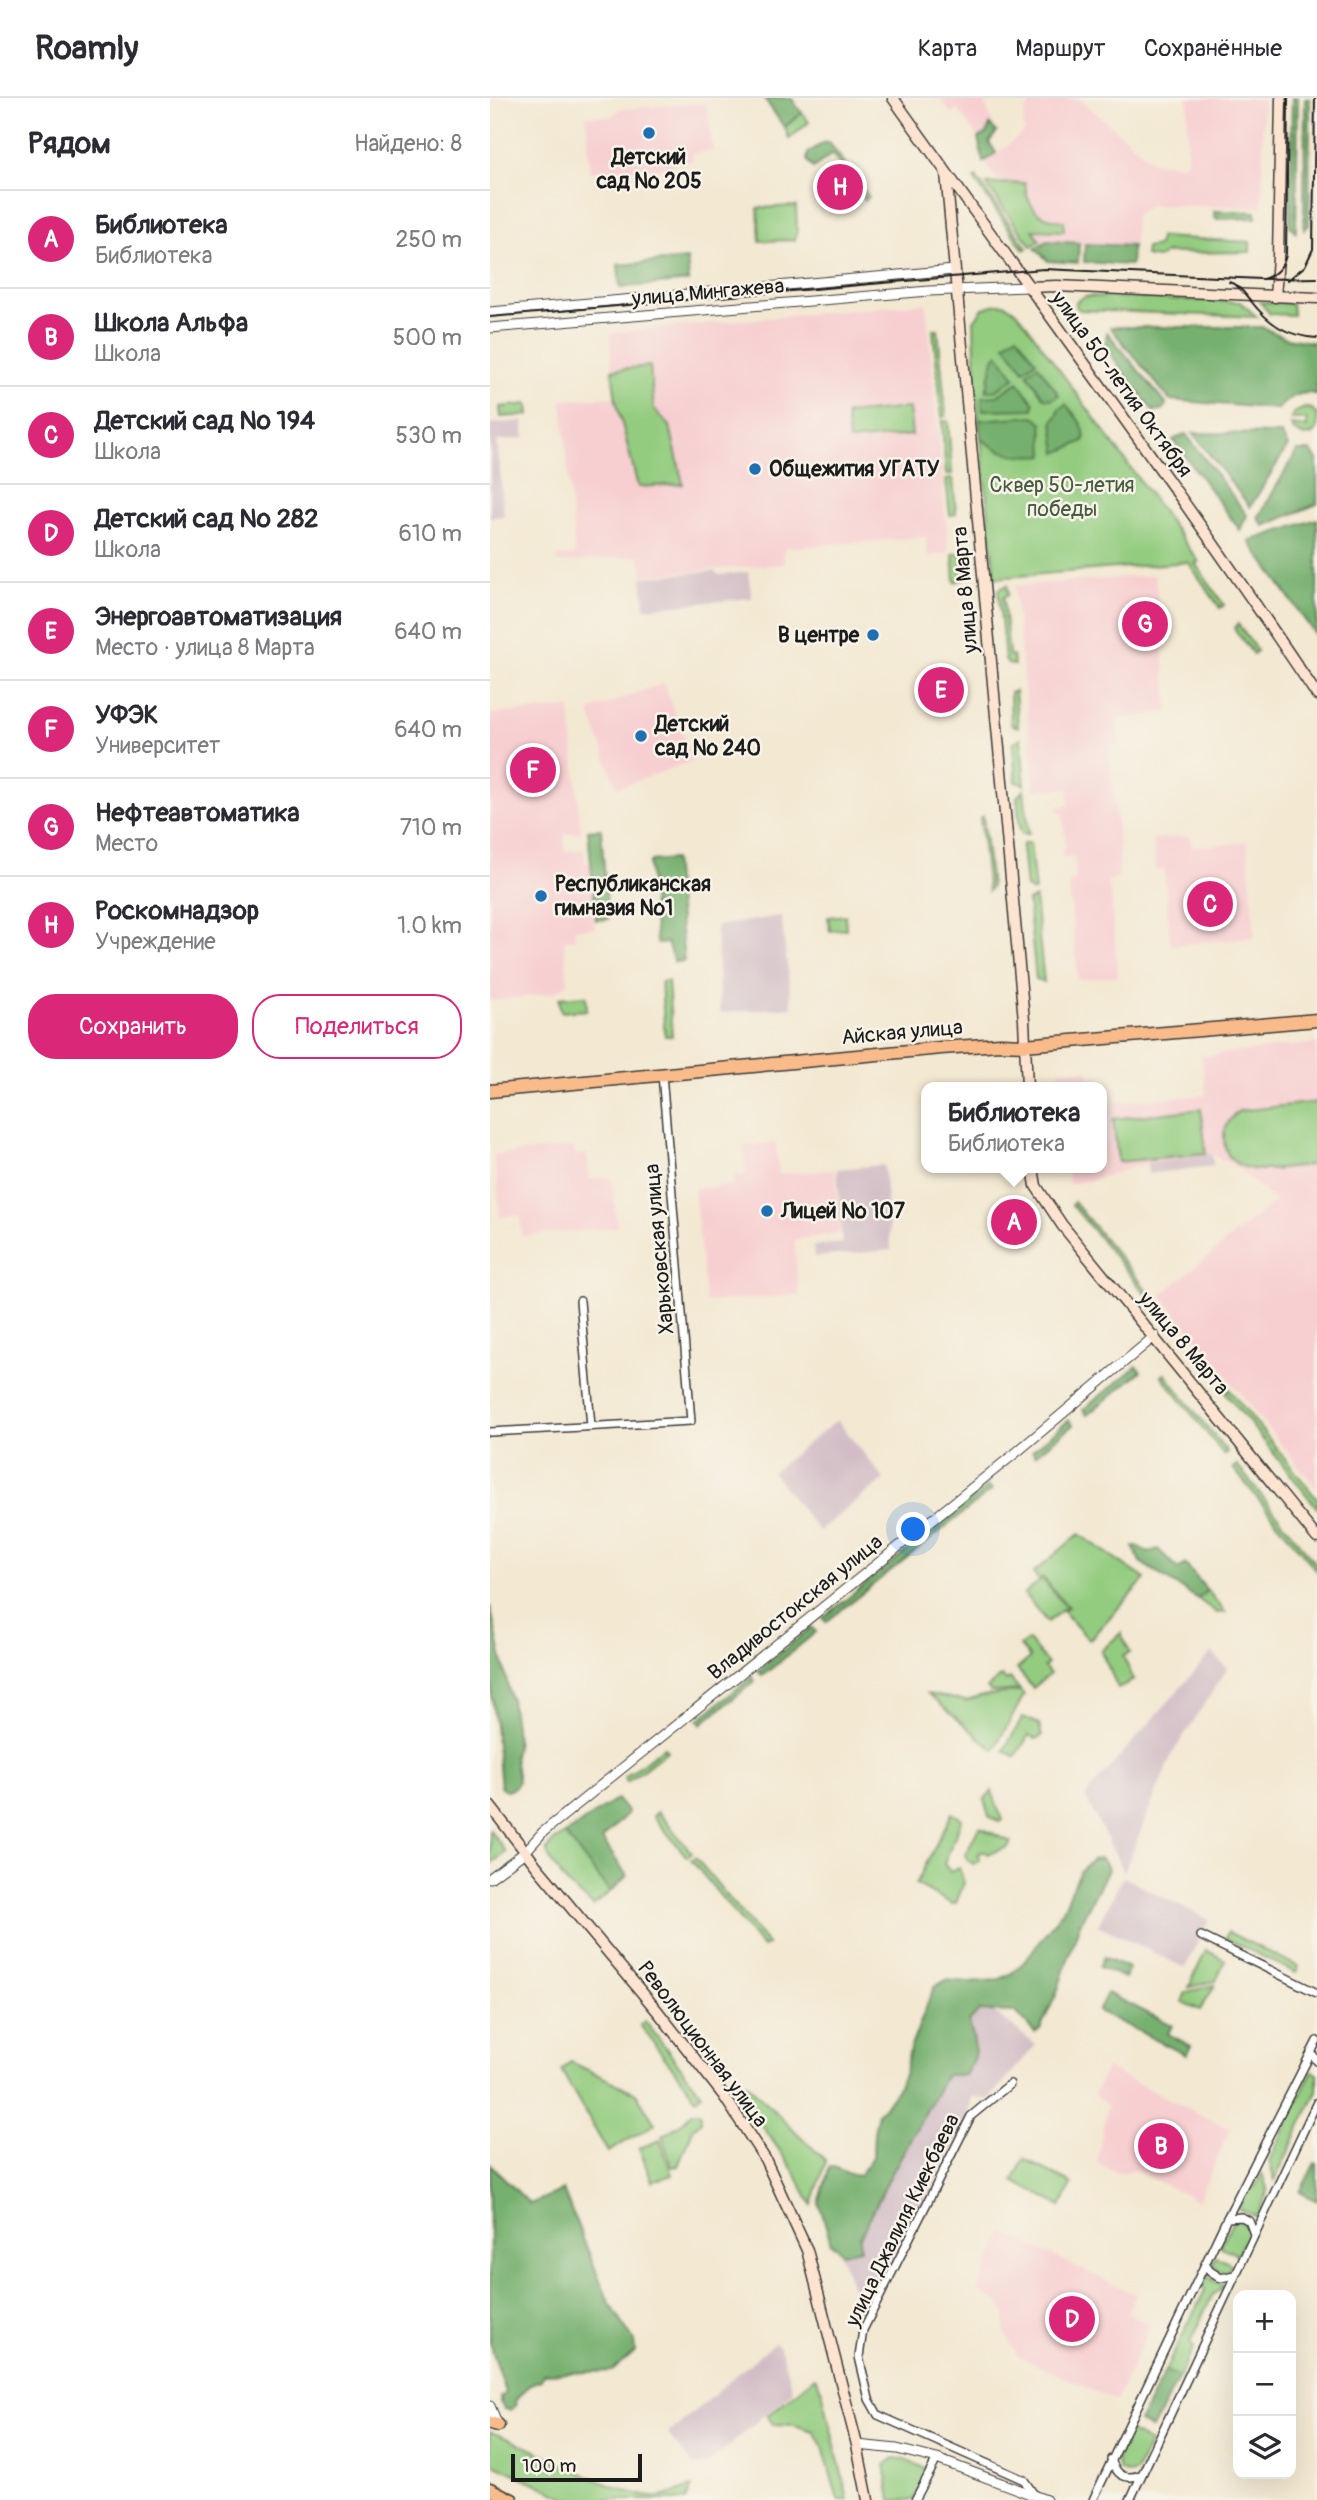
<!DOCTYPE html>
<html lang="ru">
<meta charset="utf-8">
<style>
body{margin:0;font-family:Pangolin,sans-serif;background:#f7f7f7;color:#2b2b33}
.controls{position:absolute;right:21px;bottom:21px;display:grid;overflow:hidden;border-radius:14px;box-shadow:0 7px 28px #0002}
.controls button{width:63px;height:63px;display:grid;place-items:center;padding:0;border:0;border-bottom:2px solid #e1e1e2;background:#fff;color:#2b2b33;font:35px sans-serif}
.scale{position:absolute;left:21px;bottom:18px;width:131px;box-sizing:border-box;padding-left:7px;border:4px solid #1c1c1c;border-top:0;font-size:19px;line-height:24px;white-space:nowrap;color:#1c1c1c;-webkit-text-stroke:5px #f7f3e8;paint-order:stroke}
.you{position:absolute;left:424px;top:1432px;width:24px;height:24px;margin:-18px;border:5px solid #fff;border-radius:50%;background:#1a73e8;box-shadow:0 0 0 10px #1a73e833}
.badge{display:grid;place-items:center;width:46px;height:46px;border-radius:50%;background:#db2777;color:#fff;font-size:23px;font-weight:700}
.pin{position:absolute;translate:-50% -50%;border:4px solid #fff;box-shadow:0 2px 7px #0006}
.popup{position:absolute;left:431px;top:984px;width:186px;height:91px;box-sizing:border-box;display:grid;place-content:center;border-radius:14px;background:#fff;filter:drop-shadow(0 2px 5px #0005);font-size:23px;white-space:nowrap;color:#7c7c81}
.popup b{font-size:26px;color:#2b2b33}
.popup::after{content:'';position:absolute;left:50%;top:100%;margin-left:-14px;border:14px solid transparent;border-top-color:#fff}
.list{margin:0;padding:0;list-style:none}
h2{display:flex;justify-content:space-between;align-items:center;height:91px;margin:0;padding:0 28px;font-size:30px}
h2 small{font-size:23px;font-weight:400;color:#7c7c81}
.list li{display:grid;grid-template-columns:46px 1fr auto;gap:21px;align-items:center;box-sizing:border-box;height:98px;padding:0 28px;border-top:2px solid #e1e1e2}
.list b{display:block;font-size:26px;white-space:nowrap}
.list p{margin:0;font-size:23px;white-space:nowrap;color:#7c7c81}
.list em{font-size:23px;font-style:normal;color:#7c7c81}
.actions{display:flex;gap:14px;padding:21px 28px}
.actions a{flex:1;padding:16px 0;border:2px solid #db2777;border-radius:28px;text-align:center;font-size:24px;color:#db2777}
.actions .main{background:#db2777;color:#fff}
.icon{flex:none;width:38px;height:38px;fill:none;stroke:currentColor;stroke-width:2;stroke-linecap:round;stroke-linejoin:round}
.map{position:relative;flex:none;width:827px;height:2402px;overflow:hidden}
header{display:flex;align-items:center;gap:42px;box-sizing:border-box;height:98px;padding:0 35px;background:#fff;border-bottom:2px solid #e1e1e2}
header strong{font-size:33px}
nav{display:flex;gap:38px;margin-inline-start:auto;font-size:24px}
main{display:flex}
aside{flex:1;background:#fff}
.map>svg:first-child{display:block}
</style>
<header>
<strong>Roamly</strong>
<nav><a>Карта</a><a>Маршрут</a><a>Сохранённые</a></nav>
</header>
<main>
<aside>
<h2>Рядом<small>Найдено: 8</small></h2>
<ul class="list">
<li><span class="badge">A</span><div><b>Библиотека</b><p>Библиотека</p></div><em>250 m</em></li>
<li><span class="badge">B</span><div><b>Школа Альфа</b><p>Школа</p></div><em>500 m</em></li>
<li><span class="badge">C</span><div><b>Детский сад № 194</b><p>Школа</p></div><em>530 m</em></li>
<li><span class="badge">D</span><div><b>Детский сад № 282</b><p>Школа</p></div><em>610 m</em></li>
<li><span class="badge">E</span><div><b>Энергоавтоматизация</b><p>Место · улица 8 Марта</p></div><em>640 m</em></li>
<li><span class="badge">F</span><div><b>УФЭК</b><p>Университет</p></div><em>640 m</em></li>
<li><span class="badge">G</span><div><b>Нефтеавтоматика</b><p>Место</p></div><em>710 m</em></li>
<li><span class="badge">H</span><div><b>Роскомнадзор</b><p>Учреждение</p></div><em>1.0 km</em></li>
</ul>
<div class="actions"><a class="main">Сохранить</a><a>Поделиться</a></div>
</aside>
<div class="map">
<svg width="827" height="2402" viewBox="0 0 827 2402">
<rect width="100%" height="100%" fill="#f7f3e8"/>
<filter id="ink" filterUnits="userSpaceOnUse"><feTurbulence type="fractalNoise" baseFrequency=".0143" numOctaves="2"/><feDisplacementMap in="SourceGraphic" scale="14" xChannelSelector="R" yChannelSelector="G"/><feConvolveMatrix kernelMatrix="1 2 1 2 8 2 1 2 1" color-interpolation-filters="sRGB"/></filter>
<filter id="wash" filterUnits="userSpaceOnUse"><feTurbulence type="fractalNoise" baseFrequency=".00686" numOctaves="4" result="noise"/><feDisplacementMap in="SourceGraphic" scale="28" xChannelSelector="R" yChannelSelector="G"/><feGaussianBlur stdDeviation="1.57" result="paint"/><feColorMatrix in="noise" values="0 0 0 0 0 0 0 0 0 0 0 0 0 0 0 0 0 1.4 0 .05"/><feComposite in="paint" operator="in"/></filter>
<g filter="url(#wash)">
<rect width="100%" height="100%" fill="#f3e8d1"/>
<path fill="#f7cfd1" d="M450,0H499L500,4L495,6L502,24L496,36L488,40L468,11L461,16Z
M543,0L590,1L663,64L693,67L697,64L698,0H773L772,109L659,107L645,118L644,149L553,146L496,65L535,33L533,27L535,14Z
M217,5L223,53L203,55V63L184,65L183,69L100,74L96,18H121L130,11Z
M436,205L459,455L438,458L436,439L294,450V466L153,477L150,458L67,465V459L85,457L72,302L124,299L120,235Z
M665,477L679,614L626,621L629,647L619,648L630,760L628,781L617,782L621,798L628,878L588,882L579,783L586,782L584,759H572V752L576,751L573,715H569L568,709L579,707L578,690L545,692L524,488Z
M174,585L202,663L127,690L99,613Z
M80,610L91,735L74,736L75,753L94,752L95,765H100L105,830L85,831V841L74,842L78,885L65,895L0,903V616Z
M700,738L702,749L757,744L765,839L681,847L674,772H666L663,741Z
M827,945V1391L671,1197L785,1103L744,1068L722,1056L656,1065L602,1082L579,1086L577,1070H612V1005L716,997L712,958Z
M598,971L600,989H570L569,973Z
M286,1045L289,1076L345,1072L350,1135L304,1142L309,1197L216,1204L204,1091L244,1087L243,1077L256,1076L253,1048Z
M84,1049L85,1057L97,1056L100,1081L122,1079L127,1129L32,1138L30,1117L10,1119L4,1057Z
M616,1970L740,2031L708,2103L645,2072L627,2075L607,2065L617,2007L604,1997Z
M513,2134L646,2197L637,2215L661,2226L626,2303L527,2258L515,2234V2216L511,2206L492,2196L488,2190Z"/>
<path fill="#d2bdc6" d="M33,323L34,340L7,343L14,418L0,419V326Z
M225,473L229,477L258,474L262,500L155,510L152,479Z
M291,818L302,909L230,915L226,828Z
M722,1056L723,1068L658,1076L657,1065Z
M394,1067L401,1152L324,1159L323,1148L352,1145L347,1071Z
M347,1322L394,1381L329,1433L282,1374Z
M722,1554L737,1571L682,1656L634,1774L595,1698Z
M633,1779L719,1822L695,1870L608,1827Z
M481,1896L546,1947L498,2002L482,1998L478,2019L378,2212L370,2211L347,2148Z
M285,2244L290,2249L303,2293L218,2366L204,2368L178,2336Z"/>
<path fill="#93cc7f" stroke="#58744e" stroke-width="2" d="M312,15L319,24L299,41L295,29Z
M486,79L537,150L534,152L484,81Z
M535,85C536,109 551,122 574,123V133L543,132L550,143L541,148L496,86Z
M306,108L307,134L305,142L270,143L268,110Z
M670,139L760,144V154L676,155L668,160L655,158L656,150L668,148Z
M596,198L750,204L767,219L590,212L585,208L587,203Z
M770,204L802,206L803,217L780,216Z
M507,206H515L528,215L709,464L705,465L734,507L730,510L698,464L505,480L486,292L484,223L493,210Z
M443,232H448L456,318L452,319Z
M160,268L164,311L180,328L193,386L148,389L126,302L122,272Z
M38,306L39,317L11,319L10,309Z
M419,310L422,337L359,343L356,316Z
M815,310L822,311L827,317V332L821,337L814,338L803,332L801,327L817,329L816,321H801L803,315Z
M452,323H458L462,376L456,377Z
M463,381L466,416L460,417L456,382Z
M471,455L473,481L465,484L463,456Z
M517,487L518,497L513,499L519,557L523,558L524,567L518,566L515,562L508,492Z
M748,526L767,553L763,556L744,530Z
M525,593L528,629L522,627L521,624L520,595Z
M531,640L535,687L526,684L523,645Z
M534,692L539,736H533L530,732L527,699Z
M493,718L501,789L498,793L490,720Z
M534,745H540L545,793H540L536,789L532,749Z
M545,800L554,884L546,881L538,803Z
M355,817L356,831L340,833L338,819Z
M178,883L182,938H175L171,884Z
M96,898L97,912L71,914L69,900Z
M827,1004V1066C798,1069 736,1087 734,1041C733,1029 740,1020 749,1013Z
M711,1011L716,1055L628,1064L623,1021Z
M584,1104L677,1216L674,1218L582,1107Z
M675,1276L737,1354L734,1357L672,1278Z
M739,1291L827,1401V1410L735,1294Z
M747,1367L827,1467V1473L743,1370Z
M589,1436L655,1481L599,1542L573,1513L578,1509L553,1479L549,1482L543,1475Z
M552,1481L576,1509L557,1524L534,1496Z
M717,1492L735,1514L727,1515L708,1501Z
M631,1535L640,1555L633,1558L644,1582L628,1590L611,1553Z
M538,1542L558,1566L554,1569L560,1576L543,1590L527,1571L540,1560L530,1548Z
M512,1578L516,1583L520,1580L530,1592L501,1594L497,1590Z
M531,1593L534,1597L504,1652L438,1596L476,1603L493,1598Z
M533,1619L549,1626L552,1638L546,1641L539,1637L525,1659L514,1652Z
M174,1649L177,1653L137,1684L134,1680Z
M502,1693L512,1722L509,1724L499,1718L494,1701Z
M168,1714L202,1755L197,1759L163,1718Z
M462,1715L472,1721L454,1766L460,1773L469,1770L474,1785L466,1805L462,1806L426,1786Z
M489,1729L521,1744L518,1749L498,1756L494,1753L487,1756L490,1762L483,1766L478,1762L476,1756Z
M0,1732L16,1754L0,1767Z
M75,1736L120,1794L103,1808C98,1802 92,1799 86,1794C74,1784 61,1766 56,1752L63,1744Z
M205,1759L278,1847L272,1849L201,1762Z
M738,1834L809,1869L806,1875L735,1840Z
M716,1852L735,1862L726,1883L699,1889Z
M725,1887L710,1912L692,1904L696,1894Z
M155,1923L211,1996L206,2001L150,1927Z
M81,1964L146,1995L165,2026L118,2054L71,1972Z
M822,1973L827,1975V1993L785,2082L779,2063Z
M256,1985L336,2063L322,2107L305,2075L249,1994Z
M202,2014H208L211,2017V2023L203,2031L188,2068L182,2069L172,2038L192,2025Z
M170,2042L182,2077L162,2084L149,2050Z
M534,2061L582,2086L571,2108L523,2083Z
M772,2075L778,2093L767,2119L748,2111L757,2091L765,2089Z
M749,2122L758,2129L759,2134L747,2157L730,2148L743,2123Z
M726,2159L741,2166L738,2174H729L723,2166Z
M716,2178L733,2187L730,2192L723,2196L700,2244L704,2250L689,2279L675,2273L715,2192L713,2183Z
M325,2279L332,2293L358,2402H348L333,2349L324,2333L304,2327L283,2326L277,2318Z
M638,2333L660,2344L646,2374L639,2376L629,2372L626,2362Z
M0,2334C44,2347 130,2402 171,2399C181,2397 192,2392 202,2389L196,2402H81L0,2364Z
M404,2360L412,2361L440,2372L424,2402H401L395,2367Z"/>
<path fill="#76b06e" stroke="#496645" stroke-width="2" d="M274,0H301L312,15L294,29Z
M802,0H808L806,134L800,128Z
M815,0H820L819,127L814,132Z
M500,27L507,34L499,44L506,55L493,64L488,40L496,36Z
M339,44L379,99L375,102L342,56L323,70L317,62L318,55L333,45Z
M724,113L766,114V120L726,121Z
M557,143L589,145L588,165L558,163L545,150Z
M595,146L642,148L641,167L594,164Z
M197,161L199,183L130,190L128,167Z
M620,229H772L796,240L827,245V297C813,291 797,300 788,311L680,302Z
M617,234L676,306L674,311L664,314L615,249Z
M527,237L546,263L534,272L515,246Z
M508,256L525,279L506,293H496L504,261Z
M548,267L569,297L562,301L554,300L537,275Z
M528,284L544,305L543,311L493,312L492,299L507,298Z
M576,306C584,317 598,329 594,343L567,355L563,323L568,316V312Z
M544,318L552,325L554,357C529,359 510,357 491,340L489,322Z
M703,335L791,336L798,348L760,409Z
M696,336L757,417L750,432L683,342Z
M807,353H821L827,362V406L774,428L768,420Z
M827,421V539L759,443Z
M111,731L118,821L106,822L98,732Z
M184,761L194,863L184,864L177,845L168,846L166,844L159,766L161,763Z
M647,1268L651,1273L597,1317L593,1312Z
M579,1322L583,1327L545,1357L542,1353Z
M498,1388L502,1392L336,1524L333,1520Z
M643,1448H647L658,1455L668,1451L688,1471L695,1466L717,1492L708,1501L650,1464Z
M0,1508L21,1601L27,1642L24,1658L28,1682L27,1687L20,1692H13L11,1689L0,1577Z
M322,1529L326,1534L272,1578L268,1573Z
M262,1579L265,1583L211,1626L208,1622Z
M127,1701L138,1715L112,1741L137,1778L120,1794L75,1736Z
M610,1760L616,1766L618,1772L590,1825L566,1897L550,1931L545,1935L526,1914L489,1913L479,1924C485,1950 490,1952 475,1977H456L404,2071L370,2139V2151L352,2155L341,2145L329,2105L340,2068C351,2070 357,2077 369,2078L383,2059L384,2034L388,2015L403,1998L414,1977L420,1951L444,1889L456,1882L479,1884L508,1882L522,1875L534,1864L573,1812L590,1773L603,1761Z
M614,1859L639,1870L635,1880L609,1869Z
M617,1895L682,1927L678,1936L701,1948L696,1957L608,1913Z
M825,2065L827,2066V2103L810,2094Z
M0,2066L40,2106L73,2092L119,2204L144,2243L145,2254L122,2273L53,2276L51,2282L40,2286L25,2303L26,2308L20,2312L14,2311L11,2305V2299L16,2295L0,2245Z
M675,2273L689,2279L662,2331L649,2324Z"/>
</g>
<g filter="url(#ink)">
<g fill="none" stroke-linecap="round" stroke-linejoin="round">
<g stroke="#3c3b37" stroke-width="10">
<path id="minor" d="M90,1203L101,1328
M0,1334L201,1323L172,976
M711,1838L827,1895
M821,1954L827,1963
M520,1986L481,2018L373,2232L369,2259L379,2301L388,2317L534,2382L545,2398
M737,2120L752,2119L759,2123L764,2136
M715,2166L720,2173L731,2180L744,2177
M621,2361C626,2376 634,2383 650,2377
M425,2402L447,2361
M603,2402L737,2120L827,1943
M640,2402L827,2004"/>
</g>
<g stroke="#3c3b37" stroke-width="11">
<path id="tertiary" d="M0,214L464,172
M0,230L439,193L538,189
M0,1780L35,1754L53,1734L115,1684L528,1353L665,1238
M0,2308L8,2327
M367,2347L407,2351L447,2361L556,2402"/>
</g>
<g stroke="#3c3b37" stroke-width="13">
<path id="secondary" d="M403,0C545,199 691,394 827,597
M456,75L534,922L537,989
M538,189L567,188L827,200
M785,199L788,160L791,0
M543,1070L546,1088L572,1127L827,1440
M0,1708L48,1770L169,1915L234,1998L275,2061L317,2152L367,2347L378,2402"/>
</g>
<g stroke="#3c3b37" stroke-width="15">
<path id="primary" d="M0,993L451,950L510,946L534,947L827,922
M0,2325L8,2327
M0,2391L22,2402"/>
</g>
<use href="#minor" stroke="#fff" stroke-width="7"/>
<use href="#tertiary" stroke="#fff" stroke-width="9"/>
<use href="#secondary" stroke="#fde4d1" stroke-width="10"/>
<use href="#primary" stroke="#fabb8b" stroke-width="12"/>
<path stroke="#1c1c1c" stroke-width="2" d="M773,181C785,177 793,170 796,157L798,0
M798,182L815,168L823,151L825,0
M739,184C749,187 753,194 760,202C779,226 796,238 827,240
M0,219L554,171L771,181L827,180"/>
</g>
</g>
<g fill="#1f6fb2" stroke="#f7f3e8" stroke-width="2.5">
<circle cx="159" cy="35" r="7"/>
<circle cx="265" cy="371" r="7"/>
<circle cx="383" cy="537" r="7"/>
<circle cx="151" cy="638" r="7"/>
<circle cx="51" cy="798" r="7"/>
<circle cx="277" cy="1113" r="7"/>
</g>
<g text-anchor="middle" stroke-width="5" stroke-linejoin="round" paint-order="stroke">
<g font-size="21" font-weight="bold" fill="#1c1c1c" stroke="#f7f3e8" text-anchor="start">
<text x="159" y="66" text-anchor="middle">Детский<tspan x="159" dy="24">сад № 205</tspan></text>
<text x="279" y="378">Общежития УГАТУ</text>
<text x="369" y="544" text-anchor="end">В центре</text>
<text x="165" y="633">Детский<tspan x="165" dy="24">сад № 240</tspan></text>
<text x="65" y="793">Республиканская<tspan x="65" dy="24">гимназия №1</tspan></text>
<text x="291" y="1120">Лицей № 107</text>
</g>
<g font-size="21" fill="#1c1c1c" stroke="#f7f3e8">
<text transform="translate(218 194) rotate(-5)" y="7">улица Мингажева</text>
<text transform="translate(632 286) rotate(54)" y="7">улица 50-летия Октября</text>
<text transform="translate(475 492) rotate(-95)" y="7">улица 8 Марта</text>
<text transform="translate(412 934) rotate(-5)" y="7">Айская улица</text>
<text transform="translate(169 1151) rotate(-95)" y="7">Харьковская улица</text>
<text transform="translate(694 1245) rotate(50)" y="7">улица 8 Марта</text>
<text transform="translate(305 1509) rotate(-39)" y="7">Владивостокская улица</text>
<text transform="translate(213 1946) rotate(53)" y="7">Революционная улица</text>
<text transform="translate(412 2122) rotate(-64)" y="7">улица Джалиля Киекбаева</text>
</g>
<g font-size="21" fill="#465a3f" stroke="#f7f3e8">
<text x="572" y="394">Сквер 50-летия<tspan x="572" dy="24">победы</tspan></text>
</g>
</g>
</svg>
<div class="controls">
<button>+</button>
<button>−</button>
<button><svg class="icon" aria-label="layers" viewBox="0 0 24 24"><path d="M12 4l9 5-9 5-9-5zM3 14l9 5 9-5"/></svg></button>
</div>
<div class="scale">100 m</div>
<div class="you"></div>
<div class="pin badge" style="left:524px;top:1124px">A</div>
<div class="popup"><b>Библиотека</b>Библиотека</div>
<div class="pin badge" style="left:671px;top:2048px">B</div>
<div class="pin badge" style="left:720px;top:806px">C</div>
<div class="pin badge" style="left:582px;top:2221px">D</div>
<div class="pin badge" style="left:451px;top:592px">E</div>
<div class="pin badge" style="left:43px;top:672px">F</div>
<div class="pin badge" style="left:655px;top:526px">G</div>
<div class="pin badge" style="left:350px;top:89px">H</div>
</div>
</main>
